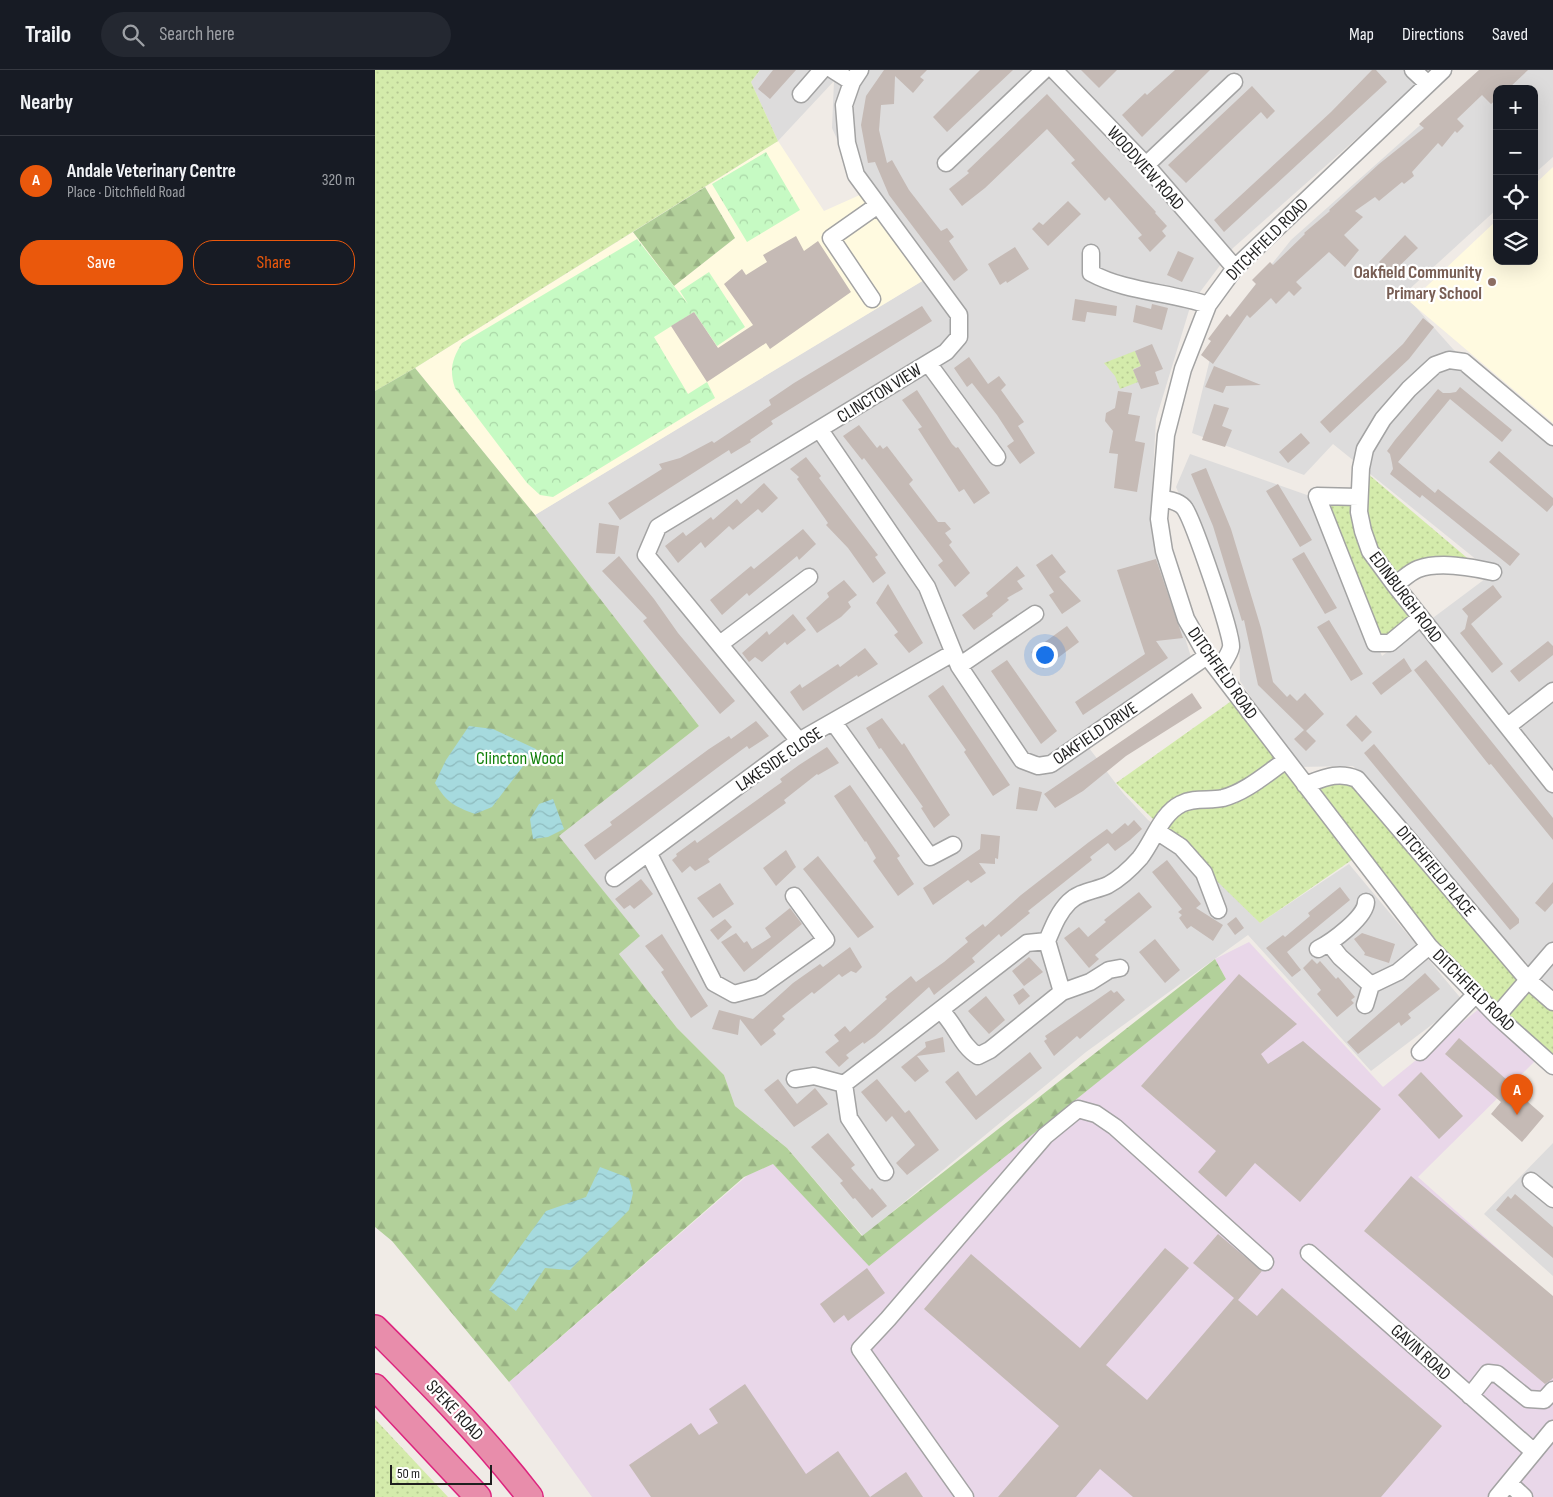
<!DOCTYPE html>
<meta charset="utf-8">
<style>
body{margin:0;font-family:"Sofia Sans Condensed",sans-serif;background:#242831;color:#f1f3f6}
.controls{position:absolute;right:15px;top:15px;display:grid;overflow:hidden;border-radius:10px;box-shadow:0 5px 20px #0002}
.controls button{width:45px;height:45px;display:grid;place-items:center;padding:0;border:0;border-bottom:1px solid #363941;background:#171b24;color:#f1f3f6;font:25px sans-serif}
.scale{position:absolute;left:15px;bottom:12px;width:102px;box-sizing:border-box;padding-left:5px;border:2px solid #1f1f1f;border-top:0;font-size:14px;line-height:18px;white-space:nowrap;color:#1f1f1f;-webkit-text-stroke:4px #fff;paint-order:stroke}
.you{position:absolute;left:669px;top:584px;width:18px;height:18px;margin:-12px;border:4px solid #fff;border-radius:50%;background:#1a73e8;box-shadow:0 0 0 8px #1a73e833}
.badge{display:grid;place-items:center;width:32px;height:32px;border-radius:50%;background:#ea580c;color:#fff;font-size:16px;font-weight:700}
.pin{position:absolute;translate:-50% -41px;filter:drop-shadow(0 1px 2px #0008)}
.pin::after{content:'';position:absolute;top:26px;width:18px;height:15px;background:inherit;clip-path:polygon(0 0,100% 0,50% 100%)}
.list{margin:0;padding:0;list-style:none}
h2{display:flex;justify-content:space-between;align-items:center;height:65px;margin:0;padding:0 20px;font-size:21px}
h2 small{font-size:16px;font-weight:400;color:#9ea1a6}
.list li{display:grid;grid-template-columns:32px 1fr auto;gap:15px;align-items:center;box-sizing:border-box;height:90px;padding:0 20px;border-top:1px solid #363941}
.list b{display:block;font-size:19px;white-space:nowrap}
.list p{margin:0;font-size:16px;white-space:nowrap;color:#9ea1a6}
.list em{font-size:16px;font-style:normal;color:#9ea1a6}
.actions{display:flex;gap:10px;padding:15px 20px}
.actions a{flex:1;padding:11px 0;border:1px solid #ea580c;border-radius:20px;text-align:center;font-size:18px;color:#ea580c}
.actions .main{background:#ea580c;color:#fff}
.icon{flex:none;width:28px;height:28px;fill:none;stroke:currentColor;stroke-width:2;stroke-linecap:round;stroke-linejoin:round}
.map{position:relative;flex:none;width:1178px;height:1427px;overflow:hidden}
header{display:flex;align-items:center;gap:30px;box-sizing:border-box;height:70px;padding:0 25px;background:#171b24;border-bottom:1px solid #363941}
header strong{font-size:24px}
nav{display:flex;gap:28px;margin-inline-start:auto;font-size:18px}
.search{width:350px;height:45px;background:#242831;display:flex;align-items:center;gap:12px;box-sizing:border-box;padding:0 18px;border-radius:28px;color:#9ea1a6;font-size:19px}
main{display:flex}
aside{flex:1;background:#171b24}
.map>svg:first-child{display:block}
</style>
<header>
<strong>Trailo</strong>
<div class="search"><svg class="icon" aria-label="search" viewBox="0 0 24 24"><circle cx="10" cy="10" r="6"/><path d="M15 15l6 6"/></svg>Search here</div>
<nav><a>Map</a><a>Directions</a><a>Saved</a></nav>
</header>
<main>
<aside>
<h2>Nearby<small></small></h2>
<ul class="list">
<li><span class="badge">A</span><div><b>Andale Veterinary Centre</b><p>Place · Ditchfield Road</p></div><em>320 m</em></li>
</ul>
<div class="actions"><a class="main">Save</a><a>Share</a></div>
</aside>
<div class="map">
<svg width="1178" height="1427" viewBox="0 0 1178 1427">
<defs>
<pattern id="grass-dots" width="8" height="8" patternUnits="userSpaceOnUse" patternTransform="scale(1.25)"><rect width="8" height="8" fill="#d4ebab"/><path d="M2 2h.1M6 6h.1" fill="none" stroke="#b6c993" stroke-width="1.8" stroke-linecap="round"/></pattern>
<pattern id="forest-firs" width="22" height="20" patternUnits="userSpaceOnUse" patternTransform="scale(1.25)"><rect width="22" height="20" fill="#b2d09a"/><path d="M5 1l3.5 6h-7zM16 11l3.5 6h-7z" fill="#99b284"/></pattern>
<pattern id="park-crowns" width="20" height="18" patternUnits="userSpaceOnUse" patternTransform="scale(1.25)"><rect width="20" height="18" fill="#c6fac3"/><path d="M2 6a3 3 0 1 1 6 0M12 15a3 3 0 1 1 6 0" fill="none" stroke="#aad6a7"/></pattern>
<pattern id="water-waves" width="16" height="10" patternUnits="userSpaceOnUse" patternTransform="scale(1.25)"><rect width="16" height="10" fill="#a6dade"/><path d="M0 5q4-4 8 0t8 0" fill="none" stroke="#8ebbbe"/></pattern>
</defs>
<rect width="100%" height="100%" fill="#f0ebe6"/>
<path fill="#dddcdc" d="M385,0H1059L858,178L816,234L781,349L777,422L782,477L816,587L705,666L748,723L773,750L825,788L885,853L974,794L1088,931L996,1001L873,865L711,982L488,1166L412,1078L360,1036L349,1005L302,958L244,884L264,866L184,766L324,656L160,445L549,210L487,124L457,58L459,11L403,71L376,12Z
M1107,0H1178V87L1159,104V19H1122V139L1029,224L1078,279L1178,364V923L978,696L923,697L865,611L864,564L835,505L823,468L801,417L815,384L932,425L1007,586L1118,503L958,374L929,405L817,363L841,264L916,170Z
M1178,1073V1206L1109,1144Z"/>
<path fill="#e9d7e9" d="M874,872L1008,1017L1105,938L1160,991L1043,1107L1178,1228V1427H217L134,1312L373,1105L398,1094L494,1195L851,909L840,889Z"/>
<path fill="#fffae0" d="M403,71L449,141L487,124L549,210L160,445L40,298L258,162L299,216L360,168L330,117Z
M1178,97V353L1035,232L1122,150V191H1159V115Z"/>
<path fill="url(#grass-dots)" d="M0,0H385L376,12L403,71L40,298L0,321Z
M760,281L766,296L758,299L763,312L745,319L740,306L729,293Z
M986,398L1104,498L1068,496L1020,515L1045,548L1000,573L942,426L984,427Z
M862,627L930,714L971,704L1178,931V994L1122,946L984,785L885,853L741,713Z
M0,1349L73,1427H0Z"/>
<path fill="url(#forest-firs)" d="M330,117L360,168L299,216L258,162Z
M40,298L160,445L324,656L184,766L265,866L244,884L302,958L349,1005L360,1036L412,1078L487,1166L840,889L851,909L494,1196L398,1094L369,1107L134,1312L17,1171L0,1157V321Z"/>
<path fill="url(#park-crowns)" d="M391,82L425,140L372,172L337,114Z
M262,169L313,234L305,221L334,202L370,257L342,276L319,242L279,267L313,324L332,312L340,328L178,427L165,425L152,413L80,318C74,300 77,289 87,273Z"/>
<path fill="url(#water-waves)" d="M94,656L118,659L161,679L117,737L100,744C79,736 72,733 60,713L71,690Z
M178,729L189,759L173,767L158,769L155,749L164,734Z
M225,1097L254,1108L258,1123L254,1140L195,1200L170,1198L141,1241L114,1220L171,1141L211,1127Z"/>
<path fill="#c5bab5" d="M398,0H421L395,29L383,19Z
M509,0H552L545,7L549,10L538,23L520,6L519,34L506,35L504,60L512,93L517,90L534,120L558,151L566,161L572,158L579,167L574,171L593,200L579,211L514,125L500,92L493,93L486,55L491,26Z
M605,0H638L572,62L558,47Z
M706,0H742L724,18Z
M800,0H835L767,67L747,45L770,23L772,25Z
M997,0H1001L1012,12L849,162L839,150L956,42Z
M1104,0H1153L1133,19H1122V29L1116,34L1107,25L1082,49L1089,56L1082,63L1080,61L1067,77L1063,73L1037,102L1039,106L1029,114L1027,112L1004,131L1000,127L980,141L988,147L969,165L984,180L970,197L954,182L921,212L927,218L919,226L914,221L901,234L896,228L875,248L872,245L838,294L826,285L836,271L833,269L852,244L855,247L881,214L877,210L895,192L898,195L930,164L929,163L955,141L954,140L1004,94L1049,58L1044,54Z
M877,16L900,41L892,49L886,42L811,113L793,95Z
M672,24L781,142L780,143L792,156L787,161L791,166L775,182L763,168L767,165L734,127L730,131L696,93L700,90L672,59L610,118L587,136L574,119L594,103L592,101Z
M693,131L706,144L673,176L657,159L664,152L668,155Z
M1030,165L1043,178L1016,204L1004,192Z
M421,166L429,181L443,171L476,222L395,279L391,273L332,312L296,256L319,242L343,278L378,255L349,214L367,199L371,205L392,192L388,185Z
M640,177L654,199L632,213L631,211L625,215L613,194Z
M803,181L819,188L807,212L792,205Z
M700,229L742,236L741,246L712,242L710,252L697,250Z
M777,234L793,238L787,260L758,252L761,235L776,239Z
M547,236L557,251L396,351L398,354L375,370L376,372L356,384L354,380L245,450L233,433L287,399L284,394L305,388L337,371L339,373L396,335L394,330L419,313Z
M1048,248L1059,257L1034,289L955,363L945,352L1028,274Z
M777,274L788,299L780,302L784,314L766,319L758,300L766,296L760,281Z
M594,287L613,314L624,306L631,315L626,320L649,352L643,356L660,383L645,394L632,376L639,371L622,345L597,313L592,317L579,298Z
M839,296L886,315L851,316L848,323L830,317Z
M1085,317L1137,360L1127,372L1075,329L1023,392L1060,423L1063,419L1145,484L1135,496L1047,425L1045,428L1015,404L1018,399L1017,393L1015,384L1012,381L1020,370L1063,319L1068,323H1075L1081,322Z
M542,320L577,374L581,378L583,377L615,423L599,434L589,419L584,422L543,359L547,357L527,330Z
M743,321L757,323L753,344L765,346L760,371L770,373L762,422L739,418L743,384L734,383L738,361L730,351L731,343L740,338Z
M839,334L854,338L847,356L857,360L850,377L827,370Z
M484,355L502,378L505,375L508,379L512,376L538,410L534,414L563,452H570L576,459L570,463L577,472L574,475L595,503L580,517L563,495L568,491L489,388L487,390L468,366Z
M926,363L935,373L913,393L904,382Z
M1124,381L1178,428V435L1172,442L1114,392Z
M431,387L446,406L444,408L503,485L500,487L511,503L498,513L473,478L451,455L453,453L422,409L424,407L415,399Z
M831,398L856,459L886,558L898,612L912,627L915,624L922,631L930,623L949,644L931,661L941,671L931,681L919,669L929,660L883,615L869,550L867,551L838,456L816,404Z
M389,413L403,428L387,443L383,439L358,460L354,456L330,478L326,472L303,493L290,476L308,462L311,466L336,447L338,450L362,429L366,434Z
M903,414L937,470L925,477L891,421Z
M224,453L244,456L240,484L221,483Z
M428,459L441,474L424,490L422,486L374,526L372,523L347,545L335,530L376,496L379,499Z
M929,482L962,538L950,544L917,489Z
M677,484L691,502L684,507L706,531L687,544L674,525L679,522L661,495Z
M244,486L279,529L303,563L360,631L345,644L268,551L272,548L227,501Z
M781,489L808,568L781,571L793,588L708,645L700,632L770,584L742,500Z
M642,496L650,506L642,511L648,519L632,528L634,530L617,544L618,546L599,560L587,545L613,526L611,523Z
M469,510L482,525L473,532L476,537L466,547L442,563L431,548L454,527L452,523Z
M513,514L548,573L534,583L519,565L523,562L501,533Z
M1118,515L1127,527L1096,554L1128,594L1117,603L1085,563L1090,559L1093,546L1087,539Z
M418,544L431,560L412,575L410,572L387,592L380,587L374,592L367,583L392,561L394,565Z
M954,550L988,604L976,611L942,557Z
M692,556L704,572L668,599L656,582Z
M1173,571L1178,576V585L1144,612L1135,601Z
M490,578L503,594L483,607L482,605L428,641L415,622L425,614L427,618L463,594L465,597Z
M1029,588L1037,601L1006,625L997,613Z
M632,590L682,661L666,674L616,601Z
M1051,590L1178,748V770L1116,694L1114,695L1039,600Z
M568,615L635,715L618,726L589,682L591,680L553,626Z
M817,623L827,638L751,686L708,721L680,738L669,724Z
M981,645L997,662L987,672L971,655Z
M507,648L527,675L529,673L575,745L559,758L546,738L548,737L506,678L504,679L491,658Z
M381,651L394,666L374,679L372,676L346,695L220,790L209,775L237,755L235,752L334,679L354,666L356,669Z
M999,674L1144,849V853L1135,860L989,683Z
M452,677L464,693L443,705L442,704L409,730L411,733L333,789L335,792L320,801L315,796L307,803L297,790L302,786L301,784L320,770L322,773L407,712L405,709L424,695Z
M475,715L525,786L522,788L539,814L523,826L498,791L501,788L491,771L490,772L459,726Z
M644,717L667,722L662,741L641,739Z
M759,750L767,759L755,770L740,781L733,773L715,787L717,790L653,841L655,843L626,867L624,864L597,888L600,892L559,925L554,917L500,966L489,974L488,972L471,985L474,988L464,997L450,982L464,971L459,965L470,956L475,962L512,929L510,927L536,906L541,912L569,892L593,872L590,868L608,854L610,857L646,825L714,772L732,759L737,764L750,753L753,756Z
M606,764L625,766L623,789L620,788V794L604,793L611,803L596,813L593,810L558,835L548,818L605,779Z
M411,780L421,797L401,816L388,798Z
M443,786L499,857L483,868L428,799Z
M792,790L826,834L821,838L848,855L838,871L816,856L812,859L804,848L807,845L803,842L807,839L777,802Z
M266,809L278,824L259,839L255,835L249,839L240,829Z
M1178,812V833L1170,842L1160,833Z
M345,813L359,834L338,848L322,828Z
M965,817L975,830L912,882L926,900L917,907L891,878L908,865L910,867L935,846L933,843Z
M764,822L777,837L720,885L724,889L714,898L689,868L704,857L713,867L731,852L729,850Z
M415,838L427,854L369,902L346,872L361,863L369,873L372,871L377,879L396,867L390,858Z
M861,847L869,858L860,865L852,854Z
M350,849L357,857L343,870L335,860Z
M987,863L1020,874L1014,893L989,885L990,883L979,869Z
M287,864L333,936L316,948L286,902L289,900L270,876Z
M780,869L805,900L790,913L764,882Z
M475,877L487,897L481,903L476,901L467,907L464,904L439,924L437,922L407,946L410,949L398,960L401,964L386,976L365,949L363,965L337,959L344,940L378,949L418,913L445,894L448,897Z
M654,887L668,902L649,916L637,901Z
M937,889L942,894L945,891L961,909L963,907L980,927L976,930L979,933L962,947L942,924L946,920L928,898Z
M1050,903L1065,919L1033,944L1036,948L1026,956L1024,952L983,984L972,972Z
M864,904L922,954L886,984L893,994L928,971L1006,1039L925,1132L880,1093L851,1127L823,1102L841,1081L766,1016Z
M648,918L655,926L644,935L638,925Z
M736,920L739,923L742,921L750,930L705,969L702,966L679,986L669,971L672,969L670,966Z
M611,926L630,950L614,964L593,941Z
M568,967L570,982L542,986L554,1001L540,1012L526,997L551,977L550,972Z
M1084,968L1132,1010L1130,1012L1169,1046L1147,1072L1116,1044L1126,1032L1070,984Z
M655,982L667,998L601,1050L570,1012L583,1001L601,1026Z
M1046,1002L1088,1046L1064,1069L1023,1025Z
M403,1009L422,1034L440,1018L453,1034L419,1057L389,1020Z
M502,1009L530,1043L534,1040L564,1080L532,1105L521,1093L540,1075L517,1046L511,1052L486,1022Z
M453,1063L480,1095L476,1098L495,1120L497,1118L512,1136L497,1148L480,1128L478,1129L465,1113L468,1111L436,1077Z
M1036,1106L1178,1226V1308L1176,1310L1170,1314L989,1161Z
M1140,1124L1178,1157V1188L1121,1140L1133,1126L1136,1129Z
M843,1164L887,1201L863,1230L882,1246L907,1218L1067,1356L1006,1427H758L725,1399L701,1427H623L684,1356L549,1239L596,1184L705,1278L790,1178L814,1198L731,1295L772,1330L859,1228L818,1193Z
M492,1198L510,1223L473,1251L469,1245L459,1253L445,1234Z
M370,1314L431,1404L463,1381L495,1427H276L254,1395L316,1353L324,1365L343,1353L334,1339Z
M531,1402L548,1427H495Z"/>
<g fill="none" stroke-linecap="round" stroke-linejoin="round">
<g stroke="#a3a3a3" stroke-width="19">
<path id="minor" d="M458,0L477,12
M679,0L771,95L860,198
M1038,0L1053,14
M1068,0L860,198L833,235L808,299L791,365L784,449L789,481L811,549L832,586L1054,876L1122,946L1178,996
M426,24L447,0
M571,93L669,0
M771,95L859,12
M716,183V203C751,222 795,222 833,235
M497,229L456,168L503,135
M553,293L622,387
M445,360L552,517L584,596L647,690L663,696L676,694L832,586
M1178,367L1089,292L1074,290L1060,295L1034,319L1008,349L990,379L986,398L984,442L988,461L995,481L1020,515L1178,714
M984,427L942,426L1000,573H1015L1045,548
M786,428C794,430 805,431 810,439C818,451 858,565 856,577C855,584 847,594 844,600
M1020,515C1027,510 1035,502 1043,499C1065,491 1096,497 1118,502
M345,574L434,507
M584,596L660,544
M459,653L555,787L578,775
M1133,656L1178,621
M424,671L271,485L283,457L571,282L584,267V245L481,105L472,73L469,35L477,12L485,0
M930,715C949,708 963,701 982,709L1154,911L1178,932
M783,762L806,777L829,803L843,840
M274,784L339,913L359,924L385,917L451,870L419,826
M239,808L424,671L578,583
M954,873L965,887L996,915L990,935
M943,879C957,872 991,847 991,832
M996,915L1023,902L1054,876
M687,922L715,912L734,900L745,898
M565,940C580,953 586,976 603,986L615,980L687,922L672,871C678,857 683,843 694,832C705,821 720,821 733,815C744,809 757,797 765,788C779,770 786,744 806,734C819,727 835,731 848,728C871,722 891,704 910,691
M1122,946L1178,881
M1045,982L1101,924
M420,1009L439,1006L469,1014
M469,1014L652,873L672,871
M469,1014L474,1048L510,1102
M1156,1111L1178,1129
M934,1183L1158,1381
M1095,1326L1113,1303L1122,1304L1153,1329L1169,1330L1178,1320
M1134,1413L1149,1427
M590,1427L485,1279L513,1249L670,1066L703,1039L721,1044L740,1057L890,1192
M1122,1427L1178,1359"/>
</g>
<g stroke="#dd247e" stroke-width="28">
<path id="highway" d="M0,1258C54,1312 108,1366 155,1427
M0,1317L103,1427"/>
</g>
<use href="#minor" stroke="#fff" stroke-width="16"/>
<use href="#highway" stroke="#e88dab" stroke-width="25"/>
</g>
<circle fill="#8d6e63" stroke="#fff" stroke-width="2" cx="1117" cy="212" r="5"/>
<g text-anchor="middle" stroke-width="4.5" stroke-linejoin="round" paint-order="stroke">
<g font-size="18" fill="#1f1f1f" stroke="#fff">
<text transform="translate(771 98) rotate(48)" y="6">WOODVIEW ROAD</text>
<text transform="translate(892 169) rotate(-45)" y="6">DITCHFIELD ROAD</text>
<text transform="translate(504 323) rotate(-32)" y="6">CLINCTON VIEW</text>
<text transform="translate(1031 527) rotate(53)" y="6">EDINBURGH ROAD</text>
<text transform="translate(848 603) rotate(55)" y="6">DITCHFIELD ROAD</text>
<text transform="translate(720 663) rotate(-34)" y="6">OAKFIELD DRIVE</text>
<text transform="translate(404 689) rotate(-34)" y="6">LAKESIDE CLOSE</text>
<text transform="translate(1061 801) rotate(50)" y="6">DITCHFIELD PLACE</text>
<text transform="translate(1099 920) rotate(45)" y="6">DITCHFIELD ROAD</text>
<text transform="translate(1046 1282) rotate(42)" y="6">GAVIN ROAD</text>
<text transform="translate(80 1340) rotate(47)" y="6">SPEKE ROAD</text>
</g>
<g font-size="18" font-weight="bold" fill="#785e54" stroke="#fff" text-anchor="end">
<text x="1107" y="208">Oakfield Community<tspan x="1107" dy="21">Primary School</tspan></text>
</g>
<g font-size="18" fill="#12800a" stroke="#fff">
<text x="145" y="694">Clincton Wood</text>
</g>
</g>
</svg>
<div class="controls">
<button>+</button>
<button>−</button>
<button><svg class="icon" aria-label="locate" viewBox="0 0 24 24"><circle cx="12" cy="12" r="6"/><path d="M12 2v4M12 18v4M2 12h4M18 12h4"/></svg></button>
<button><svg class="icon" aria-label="layers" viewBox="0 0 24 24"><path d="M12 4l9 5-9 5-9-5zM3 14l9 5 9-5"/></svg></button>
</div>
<div class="scale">50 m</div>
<div class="you"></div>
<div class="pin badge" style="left:1142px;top:1045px">A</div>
</div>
</main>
